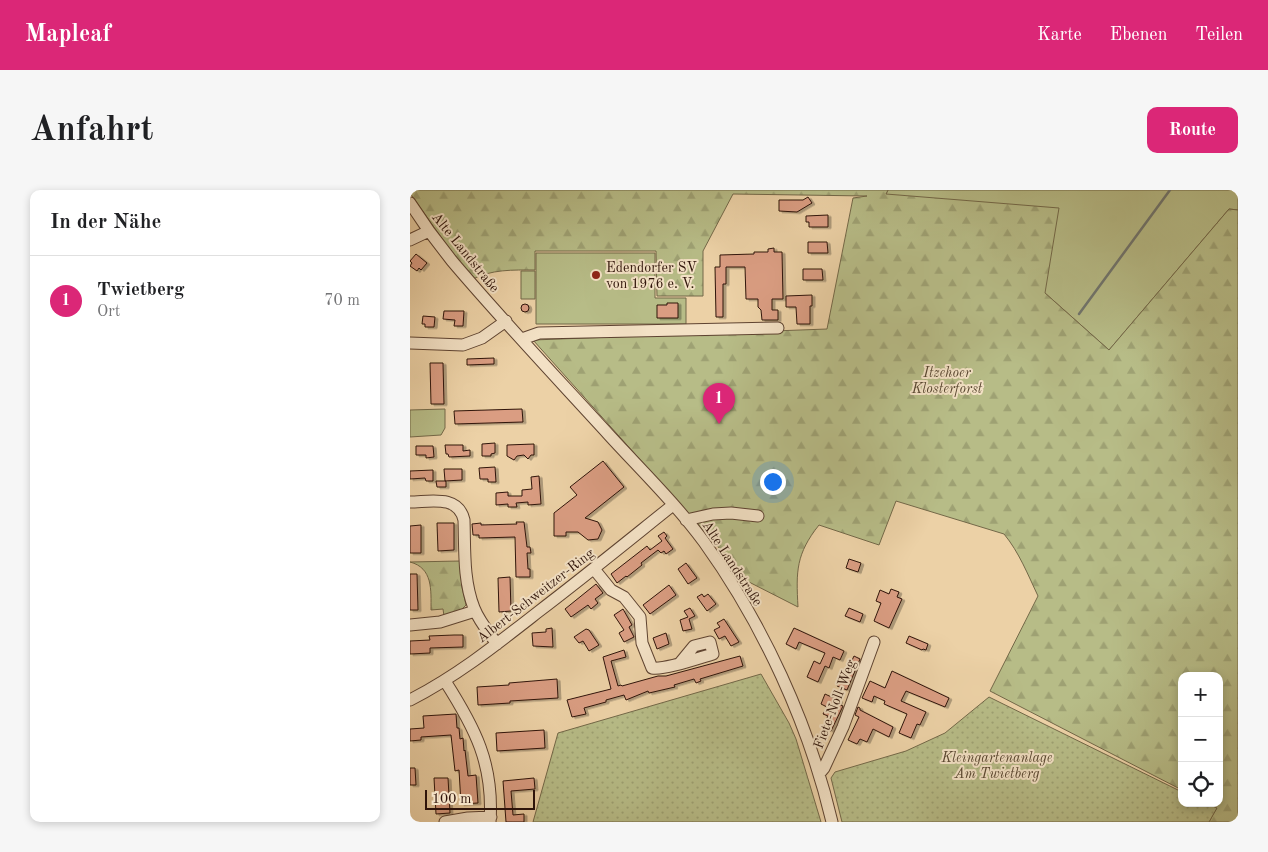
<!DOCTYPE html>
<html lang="de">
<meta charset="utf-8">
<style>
body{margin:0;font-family:"Old Standard TT",serif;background:#f6f6f6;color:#202124}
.controls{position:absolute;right:15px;bottom:15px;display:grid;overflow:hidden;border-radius:10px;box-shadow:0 2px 8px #0003}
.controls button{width:45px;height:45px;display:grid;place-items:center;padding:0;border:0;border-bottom:1px solid #e0e0e0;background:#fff;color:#202124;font:25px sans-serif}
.scale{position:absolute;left:15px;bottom:12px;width:110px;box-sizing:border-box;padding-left:5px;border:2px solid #2f140a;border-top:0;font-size:14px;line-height:18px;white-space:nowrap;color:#2f140a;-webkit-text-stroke:4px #f3e1c5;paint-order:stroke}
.you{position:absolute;left:362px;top:291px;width:18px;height:18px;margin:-12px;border:4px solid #fff;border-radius:50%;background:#1a73e8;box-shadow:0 0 0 8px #1a73e833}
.badge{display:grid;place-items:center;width:32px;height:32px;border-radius:50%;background:#db2777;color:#fff;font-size:16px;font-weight:700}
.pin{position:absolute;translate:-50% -41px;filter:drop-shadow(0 1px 2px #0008)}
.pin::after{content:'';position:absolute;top:26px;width:18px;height:15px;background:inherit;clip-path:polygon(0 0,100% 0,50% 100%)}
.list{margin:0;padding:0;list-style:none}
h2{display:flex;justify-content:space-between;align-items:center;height:65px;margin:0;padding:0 20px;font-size:21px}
h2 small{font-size:16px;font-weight:400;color:#757577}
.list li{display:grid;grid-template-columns:32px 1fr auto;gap:15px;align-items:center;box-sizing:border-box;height:90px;padding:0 20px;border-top:1px solid #e0e0e0}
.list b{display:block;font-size:19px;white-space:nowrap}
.list p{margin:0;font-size:16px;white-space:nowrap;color:#757577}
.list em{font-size:16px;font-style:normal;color:#757577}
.icon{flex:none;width:28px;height:28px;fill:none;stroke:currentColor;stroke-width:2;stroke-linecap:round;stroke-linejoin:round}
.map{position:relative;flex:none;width:828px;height:632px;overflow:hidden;border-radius:10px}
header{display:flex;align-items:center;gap:30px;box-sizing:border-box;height:70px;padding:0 25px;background:#db2777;color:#fff}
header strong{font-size:24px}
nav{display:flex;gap:28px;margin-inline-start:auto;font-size:18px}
.intro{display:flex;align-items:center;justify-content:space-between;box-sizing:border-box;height:120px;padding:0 30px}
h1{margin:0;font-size:35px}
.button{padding:12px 22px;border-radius:10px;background:#db2777;color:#fff;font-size:18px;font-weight:700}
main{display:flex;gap:30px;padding:0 30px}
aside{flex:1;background:#fff;border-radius:10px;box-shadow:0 2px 8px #0003}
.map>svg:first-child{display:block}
</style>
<header>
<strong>Mapleaf</strong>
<nav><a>Karte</a><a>Ebenen</a><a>Teilen</a></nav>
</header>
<div class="intro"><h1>Anfahrt</h1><a class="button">Route</a></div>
<main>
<aside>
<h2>In der Nähe<small></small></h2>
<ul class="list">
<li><span class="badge">1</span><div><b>Twietberg</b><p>Ort</p></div><em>70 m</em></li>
</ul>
</aside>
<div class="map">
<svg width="828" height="632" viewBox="0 0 828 632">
<defs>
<pattern id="forest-firs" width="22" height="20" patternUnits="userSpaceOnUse" patternTransform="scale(1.25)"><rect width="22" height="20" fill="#b7bc87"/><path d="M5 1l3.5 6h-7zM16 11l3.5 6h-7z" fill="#9ea173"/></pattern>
<pattern id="garden-dots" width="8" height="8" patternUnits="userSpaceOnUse" patternTransform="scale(1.25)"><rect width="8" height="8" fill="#b7bc87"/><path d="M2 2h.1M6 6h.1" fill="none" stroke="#9ea173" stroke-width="1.8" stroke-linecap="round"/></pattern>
<filter id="shadow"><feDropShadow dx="3" dy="1.5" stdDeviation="0" flood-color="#0004"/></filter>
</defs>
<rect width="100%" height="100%" fill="#ecd1a6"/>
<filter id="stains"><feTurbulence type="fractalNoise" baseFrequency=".004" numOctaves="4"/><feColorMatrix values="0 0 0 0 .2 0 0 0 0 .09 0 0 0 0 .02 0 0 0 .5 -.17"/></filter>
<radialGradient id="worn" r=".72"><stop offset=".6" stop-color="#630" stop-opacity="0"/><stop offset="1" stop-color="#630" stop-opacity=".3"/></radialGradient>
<path fill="#b7bc87" stroke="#736848" d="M478,0H828V20L819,19L699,160L635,103L476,4Z
M126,63H245V108H276V134H126Z
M111,81H125V109H111Z
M35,219V238L31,245L0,247V220Z"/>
<path fill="url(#forest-firs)" stroke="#736848" d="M0,0H478L476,4L649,18L635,103L699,160L819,19L828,20V632H799L806,619L797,613H809V486H772V600L580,501L628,406C618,385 609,362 594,344L486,311L469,355L409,335C386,364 386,381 388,417L333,389L319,369L123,150L417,139L443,8L457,6L323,4L293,61V106H247L246,61H125V80C103,80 81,79 61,90L0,3Z
M50,371L52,397L56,415L51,420L34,426L33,419L21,420C21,400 23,378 0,372Z"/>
<path fill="url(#garden-dots)" stroke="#736848" d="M351,484L379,533L386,549L411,632H123L148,543Z
M579,507L772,602V613H795L807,618L799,632H432L421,588L425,582L496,561L535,543Z"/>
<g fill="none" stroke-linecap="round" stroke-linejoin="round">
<path stroke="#70756e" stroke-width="2.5" d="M669,124L760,0"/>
</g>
<path fill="#da9d82" stroke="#2f140a" filter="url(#shadow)" d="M398,7L402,13L387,22L369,21V10H393Z
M418,25V37H399V32H396V26Z
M398,52H417L418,63H398Z
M364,58V62H372L373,109H362V120H368V130H352L351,120L348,117V109H336L335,77H316V94H313V127H306L305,77H310V65L344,64V62H358V59Z
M6,64L17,73L11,80L9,78L7,81L0,76L2,73L0,71Z
M393,79H412L413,90H393Z
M402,105V116H400V134H387L386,117H376V106Z
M257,113H268V128H247V115H257Z
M111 118a4 4 0 1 1 8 0a4 4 0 1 1-8 0Z
M34,121H54L53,136H44L45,130L33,129Z
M13,126L25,127L24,137H15V134H12Z
M84,168V174L57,175V169Z
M20,173H33L34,214H21Z
M112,219L113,232L45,234L44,221Z
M85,253V263L81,264V266H72V254Z
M124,254V265H121L118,269L114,265L107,266L104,270L97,266V255Z
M35,255H53V261L60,260V266L39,267L38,264H36Z
M6,256H23L24,267L16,268V265H6Z
M193,271L214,297L175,328L188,332L192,340L188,349L178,350L168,342H156V346H144V323L167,305L160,297Z
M85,277L86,292H78V289H70L69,278Z
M34,279H52V290L35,291Z
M23,280V291H16L15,288L0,289V281Z
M129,286L131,314L118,315V312L106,313L107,317H98V314L86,315V303L98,302V306H112V300L122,299L121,287Z
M26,291H36V297H27Z
M106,332H114L117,357H120L121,363H117L118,379H120V387H106L105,347L69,348V345H63L62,334L71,333V335L107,334Z
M27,333H44V360L28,361Z
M11,335V363H0V336Z
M254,342L257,346L255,348L263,359L256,364L254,361L251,363L248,360L231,373L232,375L217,387L216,386L207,393L201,384L237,356L240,360L252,351L248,346Z
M439,369L451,373L448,382L436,378Z
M276,373L287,388L278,394L268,379Z
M0,384H7L8,420H0Z
M100,387L101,421L89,422L88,388Z
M186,394L193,403L185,409L188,413L181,419L178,415L161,427L155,419Z
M259,395L266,405L240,424L233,415Z
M481,399L489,402L487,407L492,409L479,438L464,431L471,413L466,411L470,400L479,404Z
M292,404L294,407L298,404L306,414L297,421L287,407Z
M280,418L285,426L279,429L282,439L273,441L270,430L278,427L274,421Z
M439,418L453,424L450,432L435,426Z
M213,419L222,435L219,437L224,447L214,452L209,443L214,440L204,425Z
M314,429L329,452L321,456L315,446L309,449L304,440L310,437L307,433Z
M142,438L143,457L123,456L122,443L136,442V439Z
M384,438L434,461L430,470L423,467L419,478L415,476L408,492L397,487L404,471L410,474L415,463L389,452L386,459L376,454Z
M176,439L179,440L189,455L179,461L173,451L169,453L164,447Z
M256,443L259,454L247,459L243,448Z
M44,445H53V457L20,458V463L0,464V451L20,450L19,446Z
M499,446L518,454L516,460L513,459L512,460L496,453Z
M214,460L216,467L201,471L208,496L211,495L212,496L248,486H256L330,466L333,476L290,489L291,491L286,493L284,489L264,495L265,497L239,503L238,501L216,510L214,505L196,510V512L174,518L176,524L162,527L157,510L201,499L193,467Z
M444,466L450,469L437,500L427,496L434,480L437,481Z
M482,481L539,508L535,517L496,501L491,511L516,522L510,535L507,534L501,548L489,543L497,524L474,514L475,511L464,506L462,512L452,508L460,491L475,498Z
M147,489L148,508L100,511V513L68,515L67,497L99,495V493Z
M415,504L430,511L428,514L433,516L421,541L413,537L418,526L413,524L417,517L411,514Z
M448,517L450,518V520L483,537L479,547L463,539L457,552L450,549L447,554L438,550L449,527L445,525Z
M46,524L47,538H49L50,549L53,548L54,561L55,560L58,586L66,585L68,613L51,614L49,580L45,581L41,545L11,547V550L0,551V539L14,538L13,526Z
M134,540L135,558L87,561L86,543Z
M0,578H5L6,595H0Z
M24,588H38L40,623L26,624Z
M124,588L125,599L101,601L103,625L114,624V632H96L93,591Z"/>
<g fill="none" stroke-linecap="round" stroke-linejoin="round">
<g stroke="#5e4331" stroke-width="13">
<path id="minor" d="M0,13L19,41L42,71C92,130 146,187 199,245C231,280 266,314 294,352C353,434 399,534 422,632
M0,50L19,41
M112,149L129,143L368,138
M0,153L53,155L72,148L96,131
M0,312C19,312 48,304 54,330C55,359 53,390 64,418C69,431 79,443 87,454
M276,330L303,324L321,323L348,326
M184,379L201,400L214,407L230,427L232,453L242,478C255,480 289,468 303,464L300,452L284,456L270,473
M0,435L30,432L65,421
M35,491C65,538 84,574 80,632
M0,510C47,486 87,454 128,422C174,387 218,351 263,315
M409,584L414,578L433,537L464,452
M35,632L58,628L81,627"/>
</g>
<use href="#minor" stroke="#f3e1c5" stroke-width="11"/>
</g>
<circle fill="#8f2418" stroke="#f3e1c5" stroke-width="2" cx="186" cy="85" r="5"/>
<g text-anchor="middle" stroke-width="4" stroke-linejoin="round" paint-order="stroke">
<g font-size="14" fill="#2f140a" stroke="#f3e1c5">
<text transform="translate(56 62) rotate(51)" y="5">Alte Landstraße</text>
<text transform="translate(323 373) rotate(57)" y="5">Alte Landstraße</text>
<text transform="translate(125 405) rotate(-38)" y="5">Albert-Schweitzer-Ring</text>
<text transform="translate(424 514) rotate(-69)" y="5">Fiete-Noll-Weg</text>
</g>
<g font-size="14" fill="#2f140a" stroke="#f3e1c5" text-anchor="start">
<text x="196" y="82">Edendorfer SV<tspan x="196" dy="16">von 1976 e. V.</tspan></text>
</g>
<g font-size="14" font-style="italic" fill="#584630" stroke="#f3e1c5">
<text x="537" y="187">Itzehoer<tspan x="537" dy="16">Klosterforst</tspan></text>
<text x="587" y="572">Kleingartenanlage<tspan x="587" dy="16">Am Twietberg</tspan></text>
</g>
</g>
<rect width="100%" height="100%" filter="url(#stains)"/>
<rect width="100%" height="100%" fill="url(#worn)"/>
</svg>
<div class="controls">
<button>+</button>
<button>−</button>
<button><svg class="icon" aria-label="locate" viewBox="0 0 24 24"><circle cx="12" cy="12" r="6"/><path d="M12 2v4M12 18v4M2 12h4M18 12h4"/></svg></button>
</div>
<div class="scale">100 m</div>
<div class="you"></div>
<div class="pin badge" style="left:309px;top:234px">1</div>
</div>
</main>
